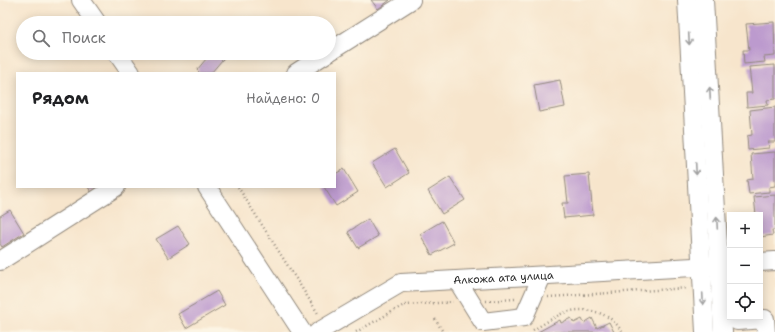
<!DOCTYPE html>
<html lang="ru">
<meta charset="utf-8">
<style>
body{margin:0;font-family:"Shantell Sans",sans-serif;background:#f6f6f6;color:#202124}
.controls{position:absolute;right:12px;bottom:12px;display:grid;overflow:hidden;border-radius:0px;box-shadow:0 2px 10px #0003}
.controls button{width:36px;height:36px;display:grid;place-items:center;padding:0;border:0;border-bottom:1px solid #e0e0e0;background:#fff;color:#202124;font:20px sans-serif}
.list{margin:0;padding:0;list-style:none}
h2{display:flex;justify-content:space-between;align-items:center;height:52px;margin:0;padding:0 16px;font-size:17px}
h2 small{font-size:13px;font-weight:400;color:#757577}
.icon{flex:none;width:22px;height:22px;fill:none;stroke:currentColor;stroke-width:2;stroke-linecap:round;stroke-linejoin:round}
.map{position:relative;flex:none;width:775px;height:332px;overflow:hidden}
.search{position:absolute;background:#fff;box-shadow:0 2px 10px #0003;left:16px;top:16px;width:320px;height:44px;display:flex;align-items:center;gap:10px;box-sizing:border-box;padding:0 14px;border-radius:22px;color:#757577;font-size:15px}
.panel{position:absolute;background:#fff;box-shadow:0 2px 10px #0003;left:16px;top:72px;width:320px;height:116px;border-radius:0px}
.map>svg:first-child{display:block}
</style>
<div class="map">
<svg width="775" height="332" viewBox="0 0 775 332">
<rect width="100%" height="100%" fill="#fcf5e5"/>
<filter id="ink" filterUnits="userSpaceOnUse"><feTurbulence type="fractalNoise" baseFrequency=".025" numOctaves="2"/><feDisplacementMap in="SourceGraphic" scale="8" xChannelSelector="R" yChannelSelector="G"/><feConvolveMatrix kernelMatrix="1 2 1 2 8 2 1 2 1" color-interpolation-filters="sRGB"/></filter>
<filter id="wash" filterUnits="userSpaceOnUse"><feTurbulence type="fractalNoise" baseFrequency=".012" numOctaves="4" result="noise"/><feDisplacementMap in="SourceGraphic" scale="16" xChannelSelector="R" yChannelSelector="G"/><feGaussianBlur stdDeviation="0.9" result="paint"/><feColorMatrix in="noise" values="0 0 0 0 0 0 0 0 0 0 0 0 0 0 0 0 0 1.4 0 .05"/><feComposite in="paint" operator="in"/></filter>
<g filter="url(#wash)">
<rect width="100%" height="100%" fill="#f7e5cc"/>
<g id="blocks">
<path fill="#bc9ace" d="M371,0H390L378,9Z
M774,22L775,56L764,57L765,62L744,64L743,50H749L746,24Z
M211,53H228L211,73H200L197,70Z
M775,65V99L767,100L768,105L747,107L746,93H752L749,67Z
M560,80L565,107L539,112L534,85Z
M775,107V142H768L769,148L748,150L747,136L752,135L750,110Z
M395,149L409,173L387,187L372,163Z
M775,152V186L769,187V192L749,194L747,180L753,179L751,154Z
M344,169L358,192L336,206L324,187H335V174Z
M589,174L593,215L564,218L562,203H568L565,176Z
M450,177L465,200L442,214L428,191Z
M88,187H99L91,192Z
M775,195V230H772L773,235L760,237V215H756L754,197Z
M10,210L24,233L2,247L0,244V216Z
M368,219L378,236L358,248L348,232Z
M442,221L454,243L432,255L420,234Z
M178,226L190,244L168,258L156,239Z
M217,291L225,305L186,328L178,314Z
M571,318L574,323L582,319L584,323L592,318L597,328L609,322L614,332H538L560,320L561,323Z"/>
</g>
</g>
<g filter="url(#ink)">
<use href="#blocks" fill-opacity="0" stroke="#91887c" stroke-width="1"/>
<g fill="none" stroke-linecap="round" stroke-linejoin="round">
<g stroke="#91887c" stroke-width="20">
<g id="minor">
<path d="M81,0L97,23"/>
<path d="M687,0L705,332"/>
<path d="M704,0L723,332"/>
<path d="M329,52L411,0"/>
<path d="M117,53L131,73"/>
<path d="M296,73L327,53"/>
<path d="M207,187L302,332"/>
<path d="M0,261L116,187"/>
<path d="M760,262L775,261"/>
<path d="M457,280L483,322L524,317L542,276"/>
<path d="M737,321L765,319L766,332"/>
<path id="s1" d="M318,332L401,283L730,265"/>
</g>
</g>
<path stroke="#91887c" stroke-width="2.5" stroke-dasharray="1 3" stroke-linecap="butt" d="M238,187L319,315
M548,297L687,288
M486,301L515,299
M435,319L443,332
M533,330C542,325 551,319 561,314C582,305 611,311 622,332
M356,332L404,305L453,302"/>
<use href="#minor" stroke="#fff" stroke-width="18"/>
</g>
<defs><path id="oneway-shaft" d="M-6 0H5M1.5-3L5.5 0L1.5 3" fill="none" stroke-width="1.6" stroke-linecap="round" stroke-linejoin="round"/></defs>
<g stroke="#a0a0a0">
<use href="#oneway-shaft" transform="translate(689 39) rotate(87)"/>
<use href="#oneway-shaft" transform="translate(710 93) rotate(-93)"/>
<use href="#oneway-shaft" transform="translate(696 169) rotate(87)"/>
<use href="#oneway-shaft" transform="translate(717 223) rotate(-93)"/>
<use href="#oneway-shaft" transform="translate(703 299) rotate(87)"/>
</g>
</g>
<g text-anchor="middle" stroke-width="3.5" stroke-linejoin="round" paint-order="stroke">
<g font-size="11" fill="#2b2b2b" stroke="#fcf5e5">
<text dy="4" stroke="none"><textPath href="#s1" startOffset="199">Алкожа ата улица</textPath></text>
</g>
</g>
</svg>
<div class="controls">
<button>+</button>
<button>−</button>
<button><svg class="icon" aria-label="locate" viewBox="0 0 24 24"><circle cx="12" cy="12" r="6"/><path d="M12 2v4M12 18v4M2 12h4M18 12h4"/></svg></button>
</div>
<div class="search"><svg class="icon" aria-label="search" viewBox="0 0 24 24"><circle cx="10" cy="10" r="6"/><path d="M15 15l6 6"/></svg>Поиск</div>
<section class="panel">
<h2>Рядом<small>Найдено: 0</small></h2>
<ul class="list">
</ul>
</section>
</div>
